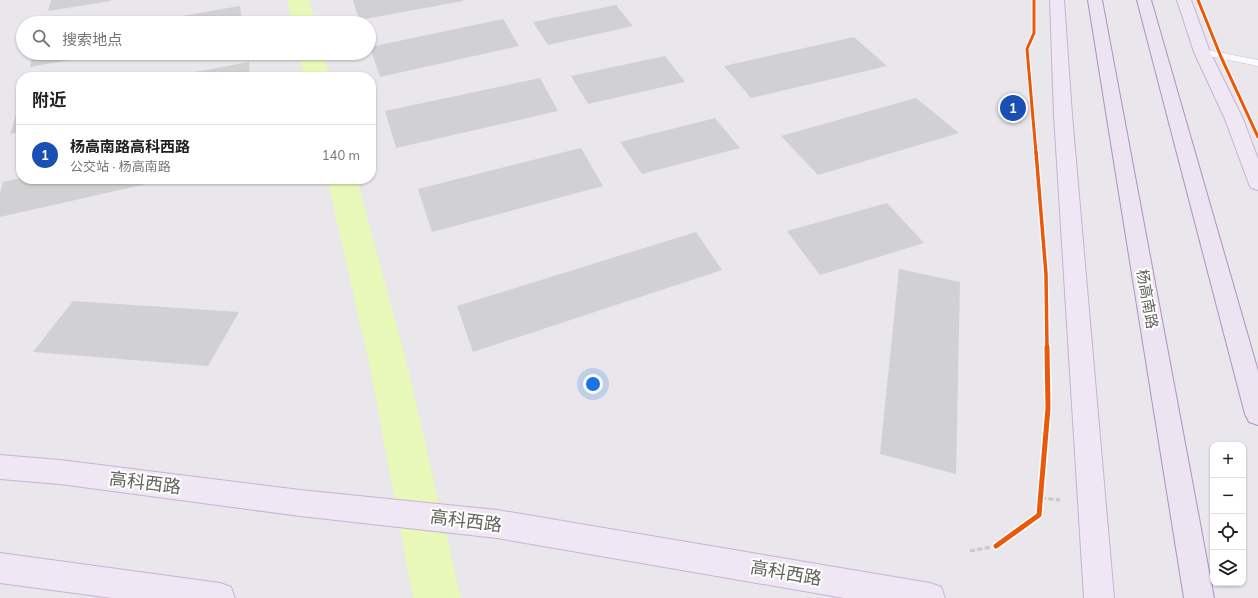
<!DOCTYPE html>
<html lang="zh">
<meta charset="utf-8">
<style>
body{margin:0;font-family:Mulish,"Noto Sans SC",sans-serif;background:#f6f6f6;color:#202124}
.controls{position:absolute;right:12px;bottom:12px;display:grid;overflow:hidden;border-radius:8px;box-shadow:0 1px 3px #0004}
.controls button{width:36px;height:36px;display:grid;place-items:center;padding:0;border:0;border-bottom:1px solid #e0e0e0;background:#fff;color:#202124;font:20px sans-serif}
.you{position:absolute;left:593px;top:384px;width:14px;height:14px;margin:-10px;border:3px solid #fff;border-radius:50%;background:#1a73e8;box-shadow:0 0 0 6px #1a73e833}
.badge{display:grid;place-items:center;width:26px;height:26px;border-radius:50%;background:#ea580c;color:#fff;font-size:13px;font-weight:700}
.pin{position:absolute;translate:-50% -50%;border:2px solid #fff;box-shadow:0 1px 4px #0006}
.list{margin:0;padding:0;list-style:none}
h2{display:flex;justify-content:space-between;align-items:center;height:52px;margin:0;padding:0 16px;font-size:17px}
h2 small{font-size:13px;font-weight:400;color:#757577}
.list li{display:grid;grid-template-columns:26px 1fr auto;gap:12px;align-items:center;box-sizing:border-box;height:60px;padding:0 16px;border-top:1px solid #e0e0e0}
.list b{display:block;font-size:15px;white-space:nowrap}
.list p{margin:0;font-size:13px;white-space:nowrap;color:#757577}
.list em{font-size:13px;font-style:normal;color:#757577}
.icon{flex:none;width:22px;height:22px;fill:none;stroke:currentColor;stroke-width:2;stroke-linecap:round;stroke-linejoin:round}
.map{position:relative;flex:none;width:1258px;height:598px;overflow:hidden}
.search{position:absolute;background:#fff;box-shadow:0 1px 3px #0004;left:16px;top:16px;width:360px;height:44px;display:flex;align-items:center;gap:10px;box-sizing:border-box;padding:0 14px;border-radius:22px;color:#757577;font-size:15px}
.panel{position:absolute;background:#fff;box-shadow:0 1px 3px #0004;left:16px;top:72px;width:360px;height:112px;border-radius:16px}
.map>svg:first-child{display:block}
</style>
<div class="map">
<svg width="1258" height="598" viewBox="0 0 1258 598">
<rect width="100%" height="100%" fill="#e9e6ec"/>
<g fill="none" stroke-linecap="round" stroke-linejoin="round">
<path fill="#e7f8b9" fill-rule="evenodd" d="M287,0H309L316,23H292Z
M299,53H323L330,77H304Z
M327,179H357L408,368L461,598H413L370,368Z"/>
</g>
<path fill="#d1d0d3" d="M51,0H111V1L48,11Z
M353,0H463V1L359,20Z
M616,5L633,26L548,45L533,22Z
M240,6L242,23H147V22Z
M503,19L519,46L380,77L370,47Z
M854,37L887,66L751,98L724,66Z
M33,53H103V54L30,67Z
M665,56L685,82L588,104L571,76Z
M249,62L250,77H174V76Z
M540,78L558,111L396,148L385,111Z
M916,98L959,133L818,175L781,136Z
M21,104V132L10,134L19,105Z
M715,118L740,148L642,174L620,142Z
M581,148L603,186L432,232L418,189Z
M21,178L164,179V180L0,217V193L3,182Z
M887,203L924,243L820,275L787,231Z
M696,232L722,270L473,352L457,306Z
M899,269L960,282L956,474L880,454Z
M73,301L239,312L208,366L33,352Z"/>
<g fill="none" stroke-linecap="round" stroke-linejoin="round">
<g stroke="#c7c7c6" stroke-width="1">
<path id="service" d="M1202,49L1258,60V66L1199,54L1197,52Z"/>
</g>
<g stroke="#c6b3d5" stroke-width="2">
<path id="primary" d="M1050,0H1064L1072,115L1114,598H1084L1054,115Z
M1177,0H1191L1210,52L1243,119L1258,159V190L1251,188L1249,184L1225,119L1194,52Z
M0,455L60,460L300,490L497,510L930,583L941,587L945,598H844L497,538L300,516L60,484L0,479Z
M0,553L220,583L231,587L235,598H112L0,583Z"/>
</g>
<g stroke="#ac93c4" stroke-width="2">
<path id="trunk" d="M1088,0H1102L1214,598H1184Z
M1137,0H1151L1258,371V425L1249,422L1245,414Z"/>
</g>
<path stroke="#cbc7c5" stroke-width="3" stroke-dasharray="5 2.5" stroke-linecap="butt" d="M1041,498L1060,500
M970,551L996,546"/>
<use href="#service" fill="#fcfbfc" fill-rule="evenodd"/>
<use href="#primary" fill="#efe7f3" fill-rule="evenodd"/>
<use href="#trunk" fill="#ece4f1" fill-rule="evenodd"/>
<g stroke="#fff" stroke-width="5">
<path id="cycleway-far2" d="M1034,0V33L1027,49L1036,153
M1198,0L1221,57L1258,137"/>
</g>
<g stroke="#fff" stroke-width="6">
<path id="cycleway-far1" d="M1036,152L1046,274L1047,348"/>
</g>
<g stroke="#fff" stroke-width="8">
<path id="cycleway" d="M996,546L1039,515L1048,408L1047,347"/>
</g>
<use href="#cycleway-far2" stroke="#e8590c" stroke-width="3"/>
<use href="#cycleway-far1" stroke="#e8590c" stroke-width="3.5"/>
<use href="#cycleway" stroke="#e8590c" stroke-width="5"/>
</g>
<g text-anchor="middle" stroke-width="4" stroke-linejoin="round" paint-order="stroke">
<g font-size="15" fill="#61645b" stroke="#fff">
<text transform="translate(1147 299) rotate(80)" y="5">杨高南路</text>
</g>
<g font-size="18" fill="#61645b" stroke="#fff">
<text transform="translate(145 483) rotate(7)" y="6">高科西路</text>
<text transform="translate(466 521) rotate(7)" y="6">高科西路</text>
<text transform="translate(786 573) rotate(10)" y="6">高科西路</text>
</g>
</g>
</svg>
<div class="controls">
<button>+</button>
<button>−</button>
<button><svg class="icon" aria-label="locate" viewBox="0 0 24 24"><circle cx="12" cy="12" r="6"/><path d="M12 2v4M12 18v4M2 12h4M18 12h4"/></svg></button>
<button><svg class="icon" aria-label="layers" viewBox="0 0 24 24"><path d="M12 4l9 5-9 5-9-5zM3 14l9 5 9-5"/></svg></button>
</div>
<div class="you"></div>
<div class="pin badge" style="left:1013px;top:108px;background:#1a4fb4">1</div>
<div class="search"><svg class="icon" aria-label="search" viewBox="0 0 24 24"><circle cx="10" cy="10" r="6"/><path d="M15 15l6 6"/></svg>搜索地点</div>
<section class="panel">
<h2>附近<small></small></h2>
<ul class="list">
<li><span class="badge" style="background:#1a4fb4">1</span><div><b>杨高南路高科西路</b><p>公交站 · 杨高南路</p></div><em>140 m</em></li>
</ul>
</section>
</div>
